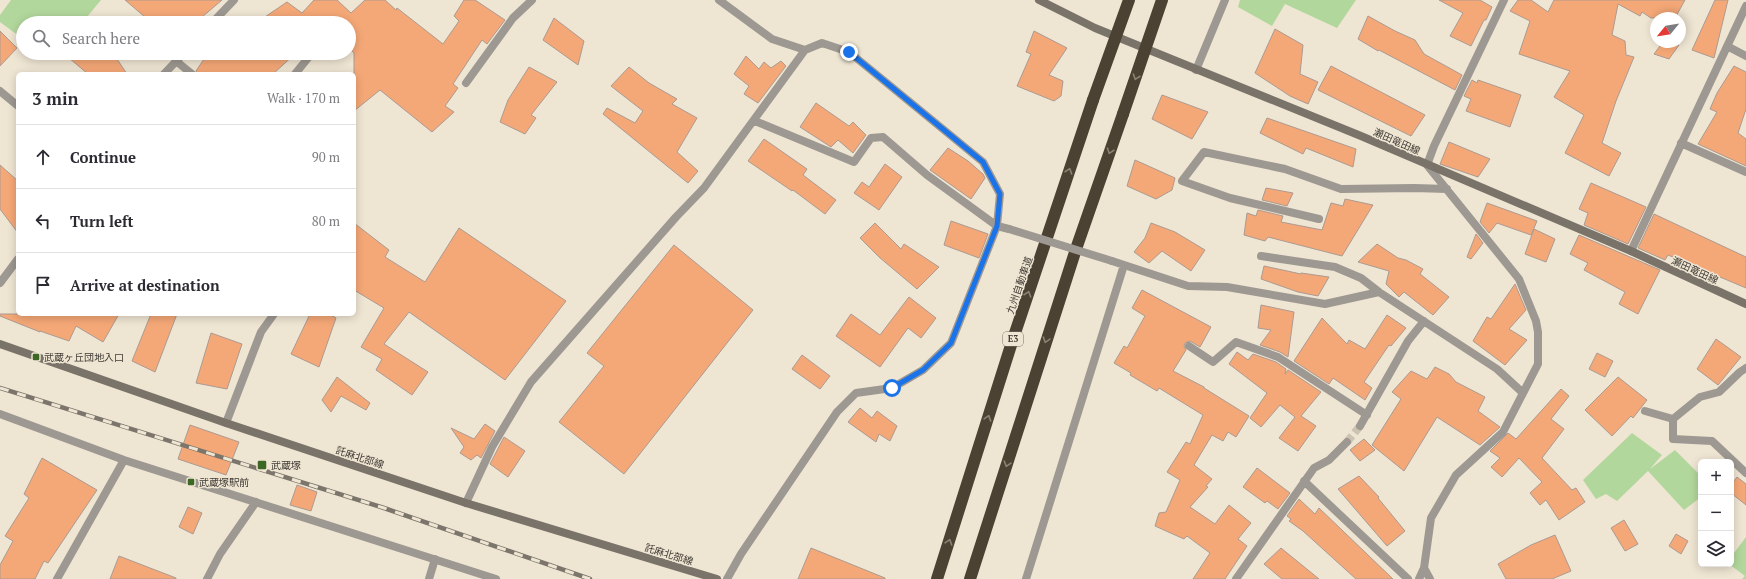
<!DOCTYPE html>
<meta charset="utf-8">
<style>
body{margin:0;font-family:"PT Serif","Noto Sans JP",serif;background:#f7f7f7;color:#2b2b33}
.controls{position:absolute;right:12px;bottom:12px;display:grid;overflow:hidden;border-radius:6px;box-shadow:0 2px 10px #0003}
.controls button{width:36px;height:36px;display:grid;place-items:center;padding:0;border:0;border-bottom:1px solid #e1e1e2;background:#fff;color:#2b2b33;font:20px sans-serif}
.compass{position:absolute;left:1650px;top:12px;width:36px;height:36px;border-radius:50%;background:#fff;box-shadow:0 2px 10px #0003;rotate:240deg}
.stop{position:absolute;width:12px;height:12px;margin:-9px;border:3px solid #1a73e8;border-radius:50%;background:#fff}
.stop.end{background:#1a73e8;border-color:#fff;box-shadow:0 1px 4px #0008}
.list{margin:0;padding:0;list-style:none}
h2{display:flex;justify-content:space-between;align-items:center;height:52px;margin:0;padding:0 16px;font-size:17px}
h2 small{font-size:13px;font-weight:400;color:#7c7c81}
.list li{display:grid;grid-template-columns:26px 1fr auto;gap:12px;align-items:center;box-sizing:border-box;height:64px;padding:0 16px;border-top:1px solid #e1e1e2}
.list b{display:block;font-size:15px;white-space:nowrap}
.list em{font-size:13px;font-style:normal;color:#7c7c81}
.icon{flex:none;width:22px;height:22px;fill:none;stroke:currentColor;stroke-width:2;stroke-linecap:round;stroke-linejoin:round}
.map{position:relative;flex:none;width:1746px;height:579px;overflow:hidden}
.search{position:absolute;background:#fff;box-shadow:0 2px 10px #0003;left:16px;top:16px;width:340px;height:44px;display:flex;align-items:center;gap:10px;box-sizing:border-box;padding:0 14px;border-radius:22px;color:#7c7c81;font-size:15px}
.panel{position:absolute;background:#fff;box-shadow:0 2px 10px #0003;left:16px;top:72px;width:340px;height:244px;border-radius:6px}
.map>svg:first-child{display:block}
</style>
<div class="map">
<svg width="1746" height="579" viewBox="0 0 1746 579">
<rect width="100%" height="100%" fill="#efe5d3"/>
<path fill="#b2d79c" d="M11,0H101L82,23H23V39L0,22V15Z
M1240,0H1356L1337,28L1285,4L1272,26L1238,7Z
M1632,433L1662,455L1650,469L1675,450L1701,476V497L1684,510L1648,471L1617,501L1606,494L1596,499L1583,480Z
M1746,537V579H1742L1745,576L1729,564H1731V557Z"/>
<path fill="#f5a877" stroke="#ac9a90" d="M125,0H222L195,23H152Z
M314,0H337L351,13L365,0H385L396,10L397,8L443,44L459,21L454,16L464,0H475L505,20L487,44L482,40L453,84L458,88L445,106L454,112L432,132L380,90L354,111V53L349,48V23H256L287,2L302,13Z
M1439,0H1480L1492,7L1486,20H1484L1471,46L1450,36L1463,13Z
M1518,0H1531L1548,12L1554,0H1685L1675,18H1651L1642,12L1640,16L1618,4L1612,35L1625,41L1626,55L1634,57L1616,101L1602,143L1621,153L1609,176L1565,153L1584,115L1554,97L1570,71L1519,54L1530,21L1510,11Z
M1715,0H1728L1714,58L1692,50Z
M1368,16L1395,31L1415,40L1424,54L1462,75L1455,90L1379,50L1378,51L1358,39Z
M554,18L584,41L578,65L543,40Z
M1275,29L1303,45L1300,74L1318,82L1308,104L1290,96L1255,73Z
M0,31L17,48L0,66Z
M1034,31L1067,48L1049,75L1063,81L1061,96L1054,101L1017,86L1031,54L1026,52Z
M1663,42H1673L1679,45L1669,59L1654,54Z
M63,53H113L127,74H88Z
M208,53H296L273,74H197L196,71Z
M746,56L759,69L764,62L771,68L781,61L786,66L758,103L744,94L749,86L734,74Z
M1331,66L1425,115L1411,136L1318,90Z
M1734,66L1746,72V109L1738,133L1746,139V166L1698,144L1717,112L1710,109L1717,93Z
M529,67L557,82L531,115L536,118L525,134L500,122L508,100Z
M629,67L649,83L677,99L672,104L697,118L677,152L698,171L688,183L603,114L607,108L635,123L643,111L611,86Z
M1472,80L1477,83L1478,80L1521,95L1510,127L1466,111L1471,99L1464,96Z
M1162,95L1208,112L1192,139L1152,119Z
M816,103L849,126L853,122L866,135L853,153L838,140L831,147L800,127Z
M1267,118L1356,149L1353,167L1306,148L1303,154L1260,133Z
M764,139L807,169L803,175L836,200L825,214L793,190L792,191L748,161Z
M1449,142L1490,159L1478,177L1440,164Z
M948,148L968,161L983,174L985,178L971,199L930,170Z
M1135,160L1175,178L1172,190L1156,199L1127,186Z
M885,164L902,177L879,210L854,193L862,182L869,187Z
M0,165L18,181V233L0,209Z
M1591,183L1646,207L1628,244L1584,225L1588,213L1579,209Z
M1266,188L1293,193L1287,206L1262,200Z
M1345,199L1373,205L1342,256L1268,237L1265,241L1244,235L1247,213L1256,216L1258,210L1283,216L1281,222L1322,230L1331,203L1343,206Z
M1487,203L1537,221L1531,235L1497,223L1489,233L1480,222Z
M1654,214L1746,257V288L1668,255L1665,260L1638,248Z
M951,221L988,234L979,258L944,245Z
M354,223L389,250L385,257L425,282L459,228L566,301L505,380L409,312L384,344L428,372L412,395L376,370L382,359L361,347L384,308L354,290Z
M875,223L901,249L904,244L939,267L917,289L879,257L860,238Z
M1151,223L1175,232L1205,250L1191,271L1162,251L1149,263L1134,252L1145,238Z
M1534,229L1555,239L1546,262L1525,254Z
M1476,234L1483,243L1471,259L1467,257Z
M1579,235L1660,270L1638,314L1619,304L1625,292L1584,270L1588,263L1570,254Z
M1377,244L1398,258L1406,260L1423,269L1420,274L1449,297L1433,315L1404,292L1399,297L1386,284L1389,271L1358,262Z
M674,245L753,310L624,474L559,422L604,366L587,353Z
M1264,266L1301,274V273L1329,277L1318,296L1298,292L1261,279Z
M1515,284L1526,310L1509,329L1527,340L1505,365L1473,341L1487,317L1491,319Z
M1142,290L1211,327L1200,347L1190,341L1185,343L1184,346L1186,350L1173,371L1204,387V388L1249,416L1236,437L1228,432L1223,441L1212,435L1194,465L1212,479L1206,486L1208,487L1190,507L1215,524L1229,505L1251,523L1238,539L1247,546L1225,579H1193L1210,553L1187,536L1184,539L1155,526L1159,513L1166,512L1180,480L1167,472L1186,442L1190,444L1203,415L1159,388L1157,391L1130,375L1131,373L1114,363L1124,346L1127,348L1145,316L1132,308Z
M909,297L936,318L921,338L908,328L880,367L836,336L851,314L880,335Z
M1261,305L1294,312L1288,357L1280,352L1260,345L1271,330L1258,328Z
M0,314H119L103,342L76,326L69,341L40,331V332L0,316Z
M151,314H177L155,372L132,361Z
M310,314H329L336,318L319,367L291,354Z
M1387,315L1406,328L1391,346L1389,345L1364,382L1372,388L1365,400L1333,378L1329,384L1294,361L1322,318L1347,344L1349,340L1365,349Z
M211,333L242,344L227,389L196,383Z
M1716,339L1741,357L1718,385L1697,369Z
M1237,352L1248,360L1253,354L1276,362L1286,369L1285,374L1288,370L1321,392L1301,416L1316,426L1298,451L1279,438L1295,417L1280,405L1261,427L1250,418L1267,393L1229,364Z
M1597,353L1613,361L1605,377L1589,369Z
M802,355L830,376L820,389L792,369Z
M1435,367L1449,374L1456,382L1485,397L1478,411L1500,427L1480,445L1437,417L1404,471L1372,445L1401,399L1392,392L1411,371L1427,379Z
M337,377L370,403L366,410L341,396L331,412L322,400Z
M1618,377L1647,400L1633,418L1631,416L1612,436L1585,410Z
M1561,389L1569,396L1551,419L1564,429L1542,458L1572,490L1576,488L1585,502L1559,520L1546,500L1540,505L1530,493L1542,482L1519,458L1502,477L1491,467L1500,458L1490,451L1508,433L1516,439Z
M860,408L872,418L877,411L897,426L890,441L879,434L876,442L848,422Z
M485,424L495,431L481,458L477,455L471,460L460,453L464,447L451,428L474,439Z
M190,425L239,442L226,475L178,459Z
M504,437L525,451L508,477L490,464Z
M1364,439L1375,450L1360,461L1350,450Z
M42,458L97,490L48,563L44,561L35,579H0V565L13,541L5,536L29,498L24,494Z
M1257,468L1290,493L1278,509L1267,501L1265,503L1243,487Z
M1359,476L1379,497L1378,498L1405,531L1387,546L1338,489Z
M1737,477L1746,484V505L1731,493V485Z
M297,485L317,492L311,511L290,505Z
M1299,499L1315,514L1319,508L1393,579H1356L1303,531L1289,521L1291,519L1287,516Z
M188,507L202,513L193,534L179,527Z
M1624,520L1638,544L1625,551L1611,528Z
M1676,534L1688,541L1681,554L1669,546Z
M1555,535L1571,571L1552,579H1506L1498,564L1531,545Z
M811,548L885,578V579H798Z
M1281,548L1319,579H1282L1264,564Z
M119,556L176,578V579H110Z"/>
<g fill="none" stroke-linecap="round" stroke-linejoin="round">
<path stroke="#ccc3b3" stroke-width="8" stroke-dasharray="8 4" stroke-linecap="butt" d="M1347,442L1360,426"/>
<path stroke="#9d9891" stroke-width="8" d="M719,0L772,39L805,50L822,43L849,52L983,162L1000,194L997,226L951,343L923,370L892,388L856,393L837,412L741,554L727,579
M212,23L234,0
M1727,46L1746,56
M176,61L192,74
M1196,70L1225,0
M164,74L184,53
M295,74L312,53
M466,83L513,18L532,0
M0,91L18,106
M755,121L854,162L871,138L883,137L927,175L997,226L1009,229
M1681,143L1746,172
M1319,219L1230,198L1182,181L1204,152L1285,169L1341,189L1414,188L1447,189
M1631,251L1746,6
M1261,256L1335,267L1361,278L1379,292
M1112,261L1188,286L1227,287L1325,304L1379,292L1497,369L1523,393
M0,283L18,259
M1189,346L1213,362L1236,342L1278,357L1367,415
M1645,411L1673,419L1700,397L1719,392L1740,372L1746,368
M1673,419V439L1712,441L1746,473
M226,423L261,332L274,314
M1360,426L1408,341L1424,321
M1304,481L1408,579
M466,503L492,447L531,382L676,217L704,188L805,50
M207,579L220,554L256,502
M429,579L435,559
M1026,579L1124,265
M1236,579L1314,468L1329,460L1347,442
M1419,579L1424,568
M1430,579L1424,568L1431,518L1456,475L1503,432L1538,364V332L1536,321L1519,279L1427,165L1434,146L1504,0"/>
<path stroke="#9d9891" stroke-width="8" d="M0,414L124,460L496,579
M57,579L124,460"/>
<path stroke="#7a7369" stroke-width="8" d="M1039,0L1095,28L1361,136L1631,251L1746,304
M0,344L226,423L466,503L717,579"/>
<path stroke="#4c4234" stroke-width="12" d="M937,579L1012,342L1093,100
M970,579L1076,249L1123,114"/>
<g stroke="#7b756b" stroke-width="4.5">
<path id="rail" d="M0,388L384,508L590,579"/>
</g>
<use href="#rail" stroke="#efe5d3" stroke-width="3" stroke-dasharray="9" stroke-linecap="butt"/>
<path stroke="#9d9891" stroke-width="8" d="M1009,229L1112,261"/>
<path stroke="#4c4234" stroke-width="12" d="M1093,100L1129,0
M1123,114L1162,0"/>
</g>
<defs><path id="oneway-chevron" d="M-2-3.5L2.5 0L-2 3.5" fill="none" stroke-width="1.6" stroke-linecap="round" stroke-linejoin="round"/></defs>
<g stroke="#8d8374">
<use href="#oneway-chevron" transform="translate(1136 77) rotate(109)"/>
<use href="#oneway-chevron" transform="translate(1110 151) rotate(109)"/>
<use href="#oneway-chevron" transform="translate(1069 171) rotate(-71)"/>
<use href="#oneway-chevron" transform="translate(1028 294) rotate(-71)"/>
<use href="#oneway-chevron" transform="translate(1046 340) rotate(108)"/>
<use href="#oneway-chevron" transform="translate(988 418) rotate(-72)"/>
<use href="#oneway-chevron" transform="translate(1007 464) rotate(108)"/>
<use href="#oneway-chevron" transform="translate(949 542) rotate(-72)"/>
</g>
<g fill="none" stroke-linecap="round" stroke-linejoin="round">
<path stroke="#1a73e8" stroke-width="5" d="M849,52L983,162L1000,194L997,226L951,343L923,370L892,388"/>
</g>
<g fill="#3d6724" stroke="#efe5d3" stroke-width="1.5">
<rect x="32" y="353" width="8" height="8" rx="2"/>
<rect x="257" y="460" width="10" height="10" rx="2"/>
<rect x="187" y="478" width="8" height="8" rx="2"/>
</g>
<g text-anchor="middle" stroke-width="3" stroke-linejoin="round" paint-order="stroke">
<rect fill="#efe5d3" stroke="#746f64" stroke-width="1" x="1003" y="332" width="20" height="14" rx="3"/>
<g font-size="9" font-weight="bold" fill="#403c35">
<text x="1013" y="342">E3</text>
</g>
<g font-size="10" fill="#403c35" stroke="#efe5d3">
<text transform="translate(1397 141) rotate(24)" y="4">瀬田竜田線</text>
<text transform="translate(1695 270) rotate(25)" y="4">瀬田竜田線</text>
<text transform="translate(1019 285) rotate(-71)" y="4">九州自動車道</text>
<text transform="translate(360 457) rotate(18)" y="4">託麻北部線</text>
<text transform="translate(669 554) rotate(17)" y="4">託麻北部線</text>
</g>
<g font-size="10" fill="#403c35" stroke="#efe5d3" text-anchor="start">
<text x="44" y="361">武蔵ヶ丘団地入口</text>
<text x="271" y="469">武蔵塚</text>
<text x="199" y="486">武蔵塚駅前</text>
</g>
</g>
</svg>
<div class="controls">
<button>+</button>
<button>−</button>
<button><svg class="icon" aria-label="layers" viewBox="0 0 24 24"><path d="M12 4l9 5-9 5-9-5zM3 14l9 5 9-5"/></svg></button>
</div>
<svg class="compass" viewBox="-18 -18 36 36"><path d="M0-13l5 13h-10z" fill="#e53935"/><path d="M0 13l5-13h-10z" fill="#7c7c81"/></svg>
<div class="stop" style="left:892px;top:388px"></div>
<div class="stop end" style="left:849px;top:52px"></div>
<div class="search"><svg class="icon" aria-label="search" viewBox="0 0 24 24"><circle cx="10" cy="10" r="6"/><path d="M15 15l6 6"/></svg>Search here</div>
<section class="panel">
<h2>3 min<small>Walk · 170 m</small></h2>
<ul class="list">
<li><svg class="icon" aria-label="ahead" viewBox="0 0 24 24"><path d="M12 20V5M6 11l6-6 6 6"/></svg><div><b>Continue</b></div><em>90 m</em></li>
<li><svg class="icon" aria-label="left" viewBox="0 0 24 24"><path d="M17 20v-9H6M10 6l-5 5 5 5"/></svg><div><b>Turn left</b></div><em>80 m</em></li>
<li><svg class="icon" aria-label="arrive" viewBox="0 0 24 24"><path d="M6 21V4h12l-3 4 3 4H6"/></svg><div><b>Arrive at destination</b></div></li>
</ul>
</section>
</div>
